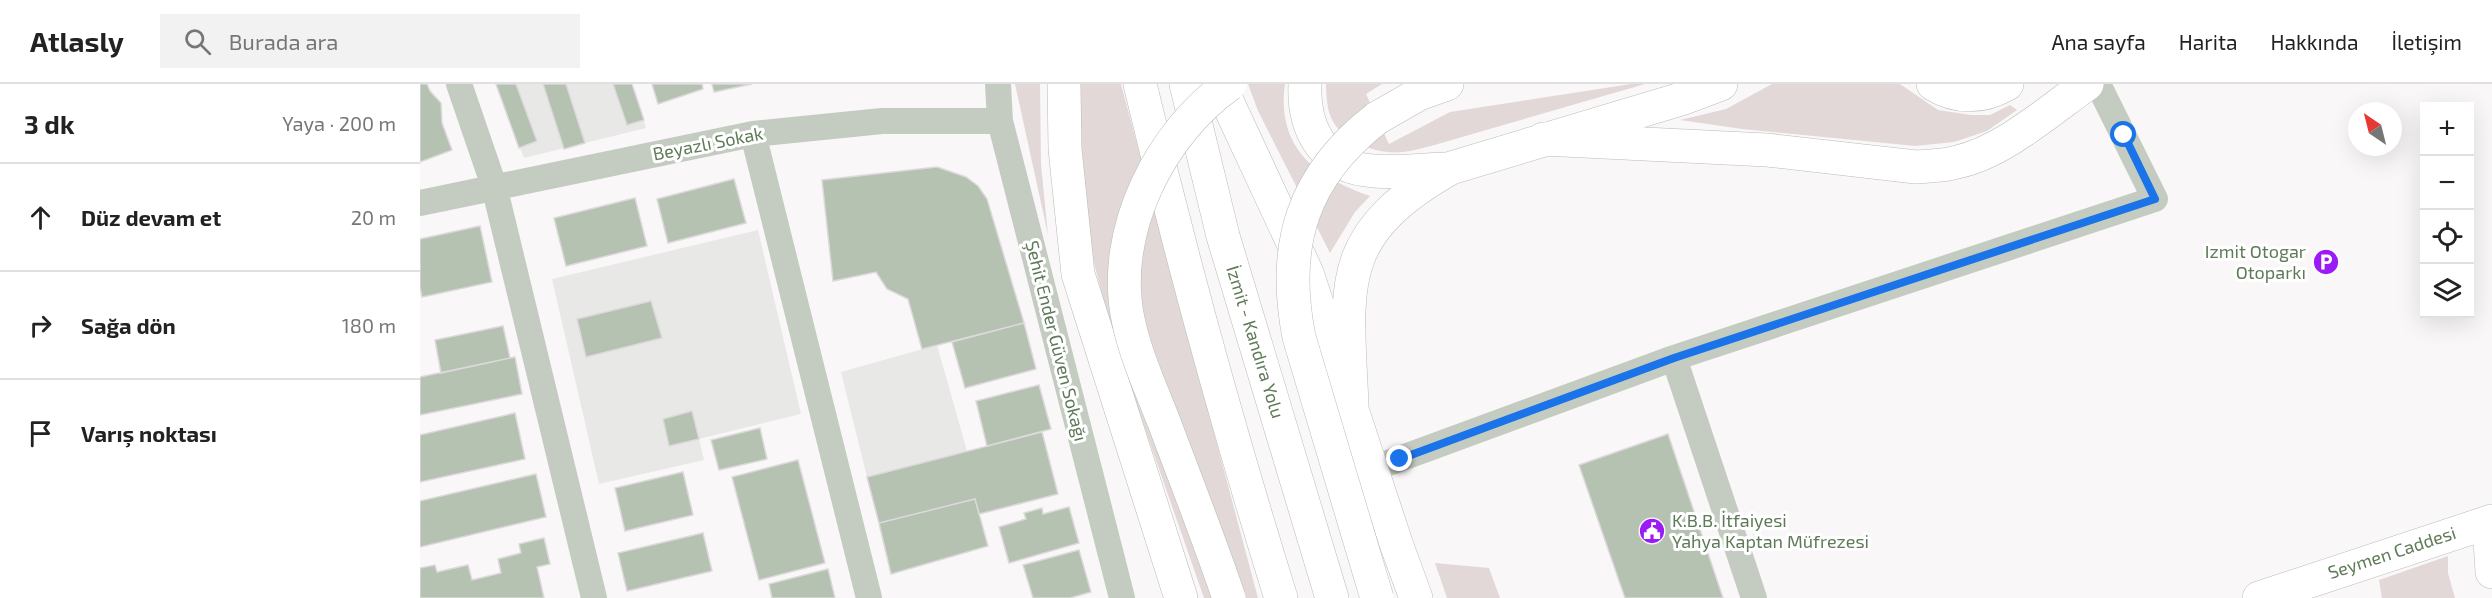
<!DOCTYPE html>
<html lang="tr">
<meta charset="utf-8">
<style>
body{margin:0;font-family:"Exo 2",sans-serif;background:#f2f2f2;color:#222}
.controls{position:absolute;right:18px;top:18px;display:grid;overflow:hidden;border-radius:0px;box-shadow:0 6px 24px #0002}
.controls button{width:54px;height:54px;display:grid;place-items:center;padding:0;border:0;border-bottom:2px solid #e0e0e0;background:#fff;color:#222;font:30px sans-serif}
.compass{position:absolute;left:1928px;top:18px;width:54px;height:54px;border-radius:50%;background:#fff;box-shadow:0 6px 24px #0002;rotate:325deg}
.stop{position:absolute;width:18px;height:18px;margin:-14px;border:4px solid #1a73e8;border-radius:50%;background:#fff}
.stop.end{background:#1a73e8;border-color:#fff;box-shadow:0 2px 6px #0008}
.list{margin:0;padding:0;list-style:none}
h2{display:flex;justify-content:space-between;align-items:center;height:78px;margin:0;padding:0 24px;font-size:26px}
h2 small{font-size:20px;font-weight:400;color:#767676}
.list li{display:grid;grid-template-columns:39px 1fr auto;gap:18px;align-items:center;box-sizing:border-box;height:108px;padding:0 24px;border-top:2px solid #e0e0e0}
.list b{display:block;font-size:22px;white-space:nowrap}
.list em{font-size:20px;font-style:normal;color:#767676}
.icon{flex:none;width:33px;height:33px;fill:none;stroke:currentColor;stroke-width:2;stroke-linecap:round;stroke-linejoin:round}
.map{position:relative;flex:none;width:2072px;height:514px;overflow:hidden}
header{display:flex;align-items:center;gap:36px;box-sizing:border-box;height:84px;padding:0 30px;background:#fff;border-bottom:2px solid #e0e0e0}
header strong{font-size:28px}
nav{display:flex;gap:33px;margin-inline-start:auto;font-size:21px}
.search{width:420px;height:54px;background:#f2f2f2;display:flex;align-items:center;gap:15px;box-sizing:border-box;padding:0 21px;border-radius:0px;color:#767676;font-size:22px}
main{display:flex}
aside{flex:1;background:#fff}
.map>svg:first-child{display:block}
</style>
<header>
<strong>Atlasly</strong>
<div class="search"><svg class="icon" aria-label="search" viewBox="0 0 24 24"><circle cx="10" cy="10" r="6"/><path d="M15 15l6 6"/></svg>Burada ara</div>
<nav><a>Ana sayfa</a><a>Harita</a><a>Hakkında</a><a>İletişim</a></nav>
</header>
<main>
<aside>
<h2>3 dk<small>Yaya · 200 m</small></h2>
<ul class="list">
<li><svg class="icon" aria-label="ahead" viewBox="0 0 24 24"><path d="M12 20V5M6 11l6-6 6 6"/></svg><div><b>Düz devam et</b></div><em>20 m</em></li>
<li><svg class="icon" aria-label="right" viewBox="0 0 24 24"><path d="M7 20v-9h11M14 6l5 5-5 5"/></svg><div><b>Sağa dön</b></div><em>180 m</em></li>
<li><svg class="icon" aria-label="arrive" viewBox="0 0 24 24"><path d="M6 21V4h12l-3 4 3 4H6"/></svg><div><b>Varış noktası</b></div></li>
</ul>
</aside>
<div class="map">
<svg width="2072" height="514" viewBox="0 0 2072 514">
<rect width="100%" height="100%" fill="#faf7f9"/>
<path fill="#e8e8e7" d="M76,0H212L226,44L104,74Z
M338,146L381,330L279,355L284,376L179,400L132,195Z
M517,261L547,367L447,393L421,288Z"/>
<path fill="#e2d8d8" d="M595,0H620L621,80L628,151Z
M661,0H701L838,514H784L694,256L675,183L664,134L661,65Z
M828,0H865C856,64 896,94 950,112L935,128L910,169L838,27Z
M906,0H962L946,10L969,60L1030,28L1211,0H1225L1011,62C1002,64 992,67 983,68C956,71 917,57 909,28C907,20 906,9 906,0Z
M1352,0H1480L1518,26L1551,31H1570L1590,21L1597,26L1567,47L1534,58L1495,62L1322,45L1260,36L1306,25Z
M2028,472V489L2035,514H1962L1959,496Z
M1015,479L1069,484L1080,514H1027Z"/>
<path fill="#b5c1b1" stroke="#dcd9db" stroke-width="1.5" d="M0,0H7L10,7L21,19L22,39L32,66L0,78Z
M76,0H96L117,57L99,64Z
M123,0H146L165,59L144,65Z
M193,0H212L224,36L207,41Z
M232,0H282L283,5L238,20Z
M292,0H332L294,8Z
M517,83L546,93L558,102L567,115L604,239L502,265L488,215L467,205L456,188L413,197L402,96Z
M314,95L326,139L248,159L237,115Z
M215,114L227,162L146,182L134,134Z
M60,142L72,198L2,213L0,203V155Z
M231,217L242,254L166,273L157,235Z
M604,239L616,285L545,304L532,258Z
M83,242L90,274L21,289L15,256Z
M95,273L102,310L0,331V293Z
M619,301L631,345L567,362L556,317Z
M272,327L279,355L249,362L243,335Z
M95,329L105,375L0,398V351Z
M340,344L347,375L299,386L291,356Z
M622,348L638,410L559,430L555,415L459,439L447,393Z
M1248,350L1303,514H1205L1159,381Z
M378,376L405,479L339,496L312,393Z
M263,388L273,431L205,447L195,404Z
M116,390L126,433L0,463V417Z
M555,415L568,462L471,490L459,439Z
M649,423L659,459L589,479L579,443L606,435L604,429L622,424L623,430Z
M283,449L292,487L207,507L198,469Z
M124,454L130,480L117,483L124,514H0V484L15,481L17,488L48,481L52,496L81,489L78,475L101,469L99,460Z
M659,466L671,508L650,514H613L603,481Z
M408,485L415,514H352L349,500Z"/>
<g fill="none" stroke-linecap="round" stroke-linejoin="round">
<g stroke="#b6bfb3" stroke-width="34">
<path id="primary" d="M2072,444L2070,456L2072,488
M1839,514L2072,437"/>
</g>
<g stroke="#b6beb3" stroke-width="34">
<path id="highway" d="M644,0L645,65L658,190L761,514
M720,0C761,173 808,344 861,514
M766,0L803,152L912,514
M799,0L887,189L977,462L996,514
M885,0C883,40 900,80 945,86C971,90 998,86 1024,85
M1513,0C1537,15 1563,14 1587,0
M957,34L999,10L1027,0
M1123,55L1347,66L1496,83C1510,82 1524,82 1537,78C1583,68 1629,27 1667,0
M932,321C927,201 913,151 1031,84L1261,15L1301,0"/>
</g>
<path stroke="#c4ccc2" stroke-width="26" d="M39,0L74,102L174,514
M578,0L580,37L702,514
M333,50L449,514
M0,119L333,50L462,37H580
M1254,274L1334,514
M952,385L1254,274L1735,115L1678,0"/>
<use href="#primary" stroke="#fff" stroke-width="33"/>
<use href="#highway" stroke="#fff" stroke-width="33"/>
<g stroke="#b6beb3" stroke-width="34" stroke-linecap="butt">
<path id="highway-bridge" d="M957,34C882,92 861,161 879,253L957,514
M809,514C789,455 766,397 744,338C731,305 715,270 708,235C690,148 740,49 810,0"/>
</g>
<use href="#highway-bridge" stroke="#fff" stroke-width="33"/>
</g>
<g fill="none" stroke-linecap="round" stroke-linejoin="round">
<path stroke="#1a73e8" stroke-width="8" d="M980,375L1254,274L1735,115L1704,51"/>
</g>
<defs>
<g id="parking-disc" transform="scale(1.35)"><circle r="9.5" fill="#9a1bf6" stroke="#fff"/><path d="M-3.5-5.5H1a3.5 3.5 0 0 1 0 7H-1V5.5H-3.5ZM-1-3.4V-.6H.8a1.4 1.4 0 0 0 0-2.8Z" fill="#fff"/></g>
<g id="civic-disc" transform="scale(1.35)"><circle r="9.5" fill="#9a1bf6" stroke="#fff"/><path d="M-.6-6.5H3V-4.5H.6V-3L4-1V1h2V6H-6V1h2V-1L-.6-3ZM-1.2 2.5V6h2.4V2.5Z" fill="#fff"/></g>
</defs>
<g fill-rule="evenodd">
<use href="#parking-disc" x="1906" y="178"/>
<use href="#civic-disc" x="1232" y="447"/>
</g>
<g text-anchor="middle" stroke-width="6" stroke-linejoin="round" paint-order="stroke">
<g font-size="18" fill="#5f7a58" stroke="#fff">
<text transform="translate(288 60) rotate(-11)" y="6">Beyazlı Sokak</text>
<text transform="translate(636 257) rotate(76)" y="6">Şehit Ender Güven Sokağı</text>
<text transform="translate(835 258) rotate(73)" y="6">İzmit - Kandıra Yolu</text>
<text transform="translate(1972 469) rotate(-18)" y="6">Seymen Caddesi</text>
</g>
<g font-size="18" fill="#5f7a58" stroke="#fff" text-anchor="end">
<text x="1886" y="174">Izmit Otogar<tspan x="1886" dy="21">Otoparkı</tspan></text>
<text x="1252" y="443" text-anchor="start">K.B.B. İtfaiyesi<tspan x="1252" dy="21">Yahya Kaptan Müfrezesi</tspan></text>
</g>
</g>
</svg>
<div class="controls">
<button>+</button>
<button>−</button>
<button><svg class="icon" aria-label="locate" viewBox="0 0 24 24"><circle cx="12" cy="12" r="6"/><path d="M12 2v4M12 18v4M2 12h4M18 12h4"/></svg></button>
<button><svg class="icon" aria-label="layers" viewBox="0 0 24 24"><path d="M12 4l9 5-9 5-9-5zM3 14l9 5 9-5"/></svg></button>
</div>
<svg class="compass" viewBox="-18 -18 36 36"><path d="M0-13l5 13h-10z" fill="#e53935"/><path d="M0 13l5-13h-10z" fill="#767676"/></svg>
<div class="stop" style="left:1704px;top:51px"></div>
<div class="stop end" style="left:980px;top:375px"></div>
</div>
</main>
